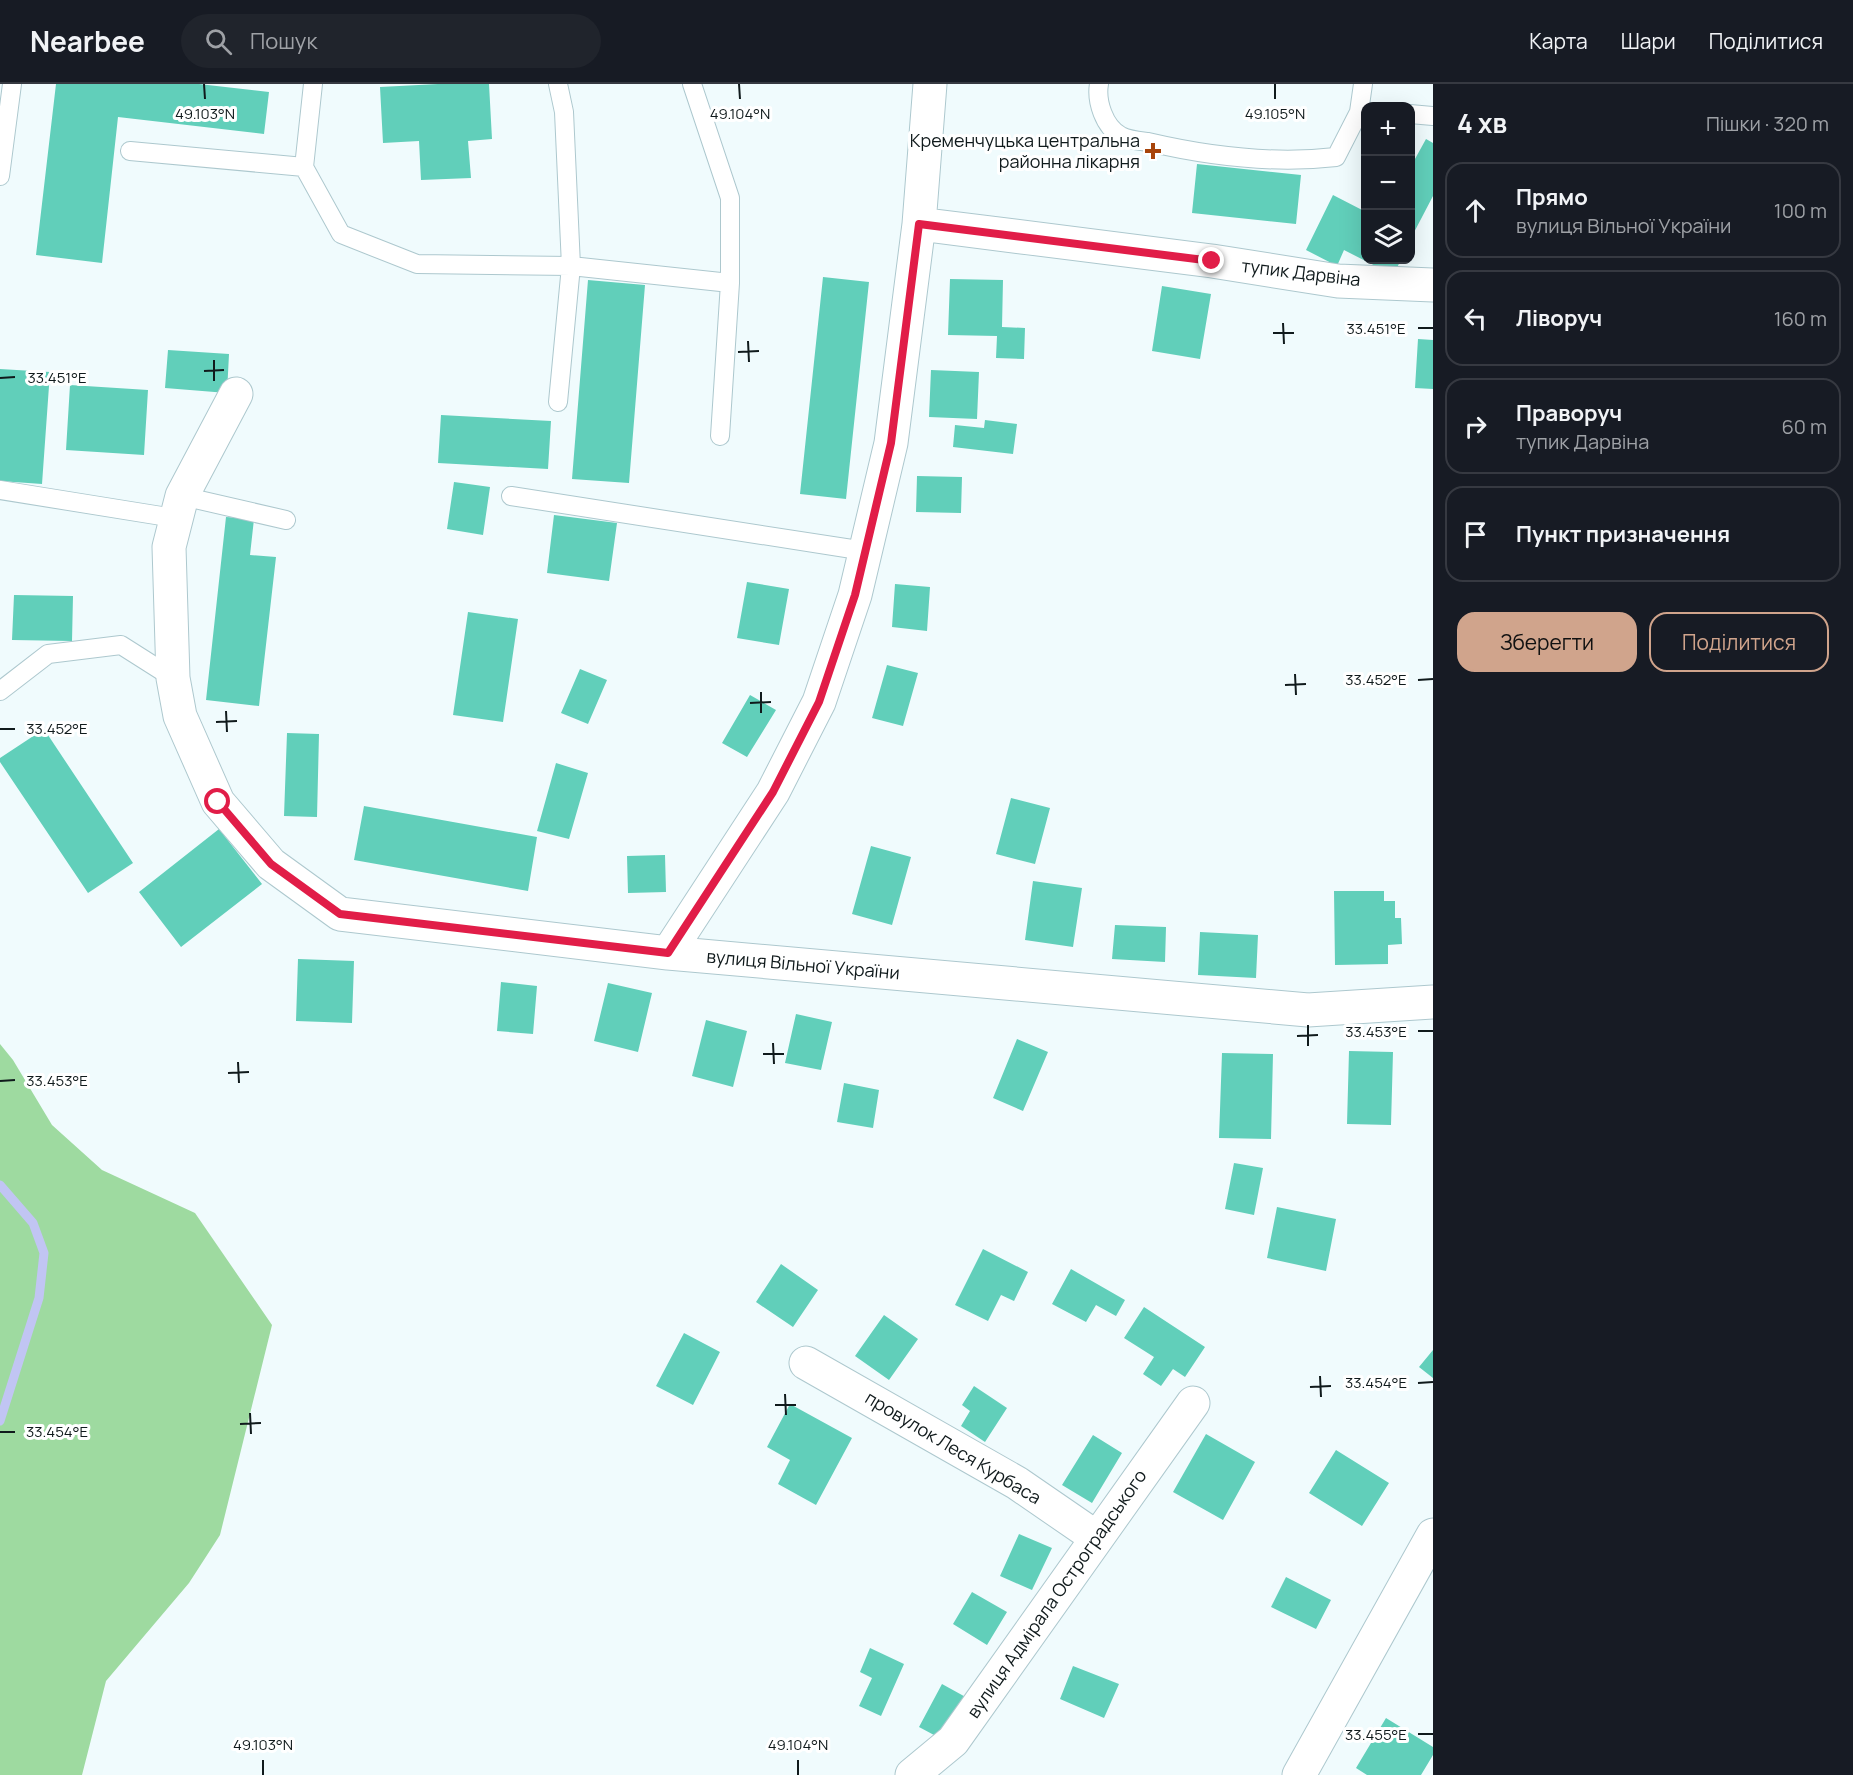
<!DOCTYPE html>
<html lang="uk">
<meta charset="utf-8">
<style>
body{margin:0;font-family:Manrope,sans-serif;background:#20242c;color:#f1f3f6}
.controls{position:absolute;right:18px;top:18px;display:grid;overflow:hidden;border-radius:12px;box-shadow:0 6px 24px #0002}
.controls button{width:54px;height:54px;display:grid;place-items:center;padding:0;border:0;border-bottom:2px solid #363941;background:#171b24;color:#f1f3f6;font:30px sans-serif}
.stop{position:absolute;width:18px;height:18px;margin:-14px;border:4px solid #e11d48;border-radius:50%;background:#fff}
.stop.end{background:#e11d48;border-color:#fff;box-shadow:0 2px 6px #0008}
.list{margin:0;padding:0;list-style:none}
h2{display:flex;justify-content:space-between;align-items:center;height:78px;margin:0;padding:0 24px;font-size:26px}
h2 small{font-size:20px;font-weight:400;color:#9ea1a6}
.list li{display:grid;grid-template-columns:39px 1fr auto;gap:18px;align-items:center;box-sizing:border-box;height:96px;margin:0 12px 12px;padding:0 12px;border:2px solid #363941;border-radius:18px}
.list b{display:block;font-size:22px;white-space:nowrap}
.list p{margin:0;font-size:20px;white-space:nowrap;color:#9ea1a6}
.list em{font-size:20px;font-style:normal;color:#9ea1a6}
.actions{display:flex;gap:12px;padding:18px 24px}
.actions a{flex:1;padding:14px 0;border:2px solid #d0a48c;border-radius:18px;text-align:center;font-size:21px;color:#d0a48c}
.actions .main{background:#d0a48c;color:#111}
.icon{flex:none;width:33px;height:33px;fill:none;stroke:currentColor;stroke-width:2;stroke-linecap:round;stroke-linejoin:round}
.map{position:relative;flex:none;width:1433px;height:1691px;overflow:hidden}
header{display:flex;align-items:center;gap:36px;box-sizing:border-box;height:84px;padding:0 30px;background:#171b24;border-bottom:2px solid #363941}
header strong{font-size:28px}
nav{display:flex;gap:33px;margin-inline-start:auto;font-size:21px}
.search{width:420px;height:54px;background:#20242c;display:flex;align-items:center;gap:15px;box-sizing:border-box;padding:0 21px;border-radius:33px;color:#9ea1a6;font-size:22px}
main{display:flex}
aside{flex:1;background:#171b24}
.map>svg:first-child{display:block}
</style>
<header>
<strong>Nearbee</strong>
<div class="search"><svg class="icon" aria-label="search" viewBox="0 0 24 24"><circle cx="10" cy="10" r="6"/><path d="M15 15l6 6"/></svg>Пошук</div>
<nav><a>Карта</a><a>Шари</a><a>Поділитися</a></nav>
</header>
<main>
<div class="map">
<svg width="1433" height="1691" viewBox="0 0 1433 1691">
<rect width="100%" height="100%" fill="#f0fbfd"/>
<path fill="#9edaa0" d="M0,960L13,976L52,1041L102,1086L195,1129L272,1241L220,1451L189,1499L106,1597L82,1691H0Z"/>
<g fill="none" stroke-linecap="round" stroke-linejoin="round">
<path stroke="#c1c5f3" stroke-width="9" d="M0,1101L33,1139L44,1169L39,1214L0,1337"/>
</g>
<path fill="#61cfba" d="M56,0H199L269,8L264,50L118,33L102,179L36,171Z
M438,0H489L492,55L468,57L471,94L421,96L419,57L383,59L380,3Z
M1426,55L1433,59V112L1410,156V84Z
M1197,80L1301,91L1296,140L1192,129Z
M1333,111L1366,128V176H1401L1393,191L1344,166L1337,182L1306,166Z
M823,193L869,198L846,415L800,410Z
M950,195L1003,196L1002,243L1025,244L1024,275L996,274L997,252L948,251Z
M588,196L645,201L629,399L572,395Z
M1162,202L1211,210L1200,275L1152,267Z
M1418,255L1433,256V305L1415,304Z
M168,266L229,270L227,309L165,304Z
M0,285L50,288L42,400L0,397Z
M931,286L979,288L977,335L929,333Z
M70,301L148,306L144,371L66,366Z
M441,331L551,337L548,385L438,379Z
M985,336L1017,340L1013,370L953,363L955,341L984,344Z
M917,392L962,393L961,429L916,428Z
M454,398L490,403L483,451L447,445Z
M554,431L617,439L609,497L547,489Z
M226,433L254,435L250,471L276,473L259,622L206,616Z
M747,498L789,505L779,561L737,554Z
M895,500L930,503L927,547L892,543Z
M14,511L73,512L72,557L12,556Z
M468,528L518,535L503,638L453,631Z
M887,581L918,589L903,642L872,634Z
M580,585L607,596L588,640L561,629Z
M750,611L776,626L747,673L722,659Z
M44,645L133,779L88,809L0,678V674Z
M287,649L319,650L317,733L284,732Z
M556,679L588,689L569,755L537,747Z
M1011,714L1050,724L1035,780L996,770Z
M364,722L537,753L528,807L354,776Z
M219,745L262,800L181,863L139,808Z
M871,762L911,773L892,841L852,830Z
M665,771L666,808L628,809L627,772Z
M1033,797L1082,804L1073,863L1025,856Z
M1334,807H1384V817H1395V834H1401L1402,860L1388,861V880L1335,881Z
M1115,841L1166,843L1165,878L1112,875Z
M1200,848L1258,851L1256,894L1198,891Z
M298,875L354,877L352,939L296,937Z
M501,898L537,902L533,950L497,947Z
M608,899L652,909L638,968L594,957Z
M796,930L832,938L821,986L785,979Z
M706,936L747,947L733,1003L692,992Z
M1017,955L1048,968L1023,1027L993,1014Z
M1349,967L1393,968L1391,1041L1347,1040Z
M1222,969L1273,970L1271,1055L1219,1054Z
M844,999L879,1006L873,1044L837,1038Z
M1234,1079L1263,1084L1254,1131L1225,1125Z
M1277,1123L1336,1135L1326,1187L1267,1174Z
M983,1165L1028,1188L1014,1217L1001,1211L988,1237L955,1221Z
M781,1180L818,1206L793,1243L756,1218Z
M1071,1185L1125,1216L1116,1232L1096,1221L1086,1238L1052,1220Z
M1144,1223L1205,1263L1185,1293L1173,1285L1161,1302L1143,1290L1154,1273L1124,1254Z
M884,1231L918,1255L889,1296L855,1272Z
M684,1249L720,1268L693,1321L656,1302Z
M1433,1266V1294L1419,1283Z
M974,1302L1007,1324L985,1358L961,1342L970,1327L962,1321Z
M790,1320L852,1354L816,1421L778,1400L790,1376L767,1363Z
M1206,1350L1255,1378L1223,1436L1173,1408Z
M1093,1351L1122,1369L1092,1419L1062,1401Z
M1336,1366L1389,1399L1362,1442L1309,1409Z
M1019,1450L1052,1464L1032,1506L1000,1492Z
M1286,1493L1331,1516L1316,1545L1271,1523Z
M972,1508L1007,1528L987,1561L953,1540Z
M870,1564L904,1580L881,1632L859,1622L872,1594L860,1588Z
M1073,1582L1119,1600L1104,1634L1060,1615Z
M942,1600L971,1616L949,1659L919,1643Z
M1386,1634L1433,1663V1671L1421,1691H1367L1356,1684Z"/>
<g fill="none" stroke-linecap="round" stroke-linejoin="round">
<g stroke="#adc8ce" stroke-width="20">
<path id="service" d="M313,0L304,83L341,150L417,180L571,182L730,199
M692,0L730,114V199L720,352
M1099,0C1096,17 1104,43 1121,52C1128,56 1140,57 1148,58C1208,72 1275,80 1336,73L1359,28L1363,0
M1410,30L1433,32
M130,67L304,83
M0,92L12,0
M558,318L571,182L564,28L558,0
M0,406L174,434
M182,412L286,436
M511,412L865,467
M0,607L48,570L121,561L173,594"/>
</g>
<g stroke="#adc8ce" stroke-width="35">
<path id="minor" d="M919,140L1212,177L1338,197L1433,201
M236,310L182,412L169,463L173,594L180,632L218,718L271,780L340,830L668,869L1308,926L1433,918
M668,869L773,708L819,618L855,511L891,359L919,140L930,0
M806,1279L1017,1399L1097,1454
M912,1691L953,1657L1193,1319
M1299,1691L1433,1451"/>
</g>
<use href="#service" stroke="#fff" stroke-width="18"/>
<use href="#minor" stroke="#fff" stroke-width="33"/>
</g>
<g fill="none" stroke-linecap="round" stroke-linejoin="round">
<path stroke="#e11d48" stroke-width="8" d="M218,718L271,780L340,830L668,869L773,708L819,618L855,511L891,359L919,140L1212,177"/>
</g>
<path fill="none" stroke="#101a1c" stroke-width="2" d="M204,0L205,15M739,0L740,15M1275,0V15M1283,239L1284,260M1418,244H1433M1273,249H1294M748,257L749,278M738,268L759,267M214,276V297M204,287L224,286M0,294L15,293M1295,590L1296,611M1418,596L1433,595M1285,601L1306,600M761,608V629M750,619L771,618M226,627L227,648M216,638L237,637M0,645H15M1308,941V962M1418,947H1433M1297,952L1318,951M773,959L774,980M763,970H784M238,978L239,999M228,989L249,988M0,997L15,996M1320,1292L1321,1313M1418,1299L1433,1298M1310,1303L1331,1302M785,1310L786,1331M775,1321H796M250,1329L251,1350M240,1340L261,1339M0,1348H15M1418,1650H1433M263,1676V1691M798,1676V1691"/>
<path fill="#a7440a" stroke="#fff" stroke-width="2" d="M1150 58h6v6h6v6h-6v6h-6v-6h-6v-6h6z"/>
<g text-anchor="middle" stroke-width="6" stroke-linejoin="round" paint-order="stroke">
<g font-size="18" fill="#101a1c" stroke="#fff" text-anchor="end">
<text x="1140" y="63">Кременчуцька центральна<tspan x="1140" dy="21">районна лікарня</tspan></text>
</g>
<g font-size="18" fill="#101a1c" stroke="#fff">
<text transform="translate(1301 189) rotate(7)" y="6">тупик Дарвіна</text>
<text transform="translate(803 881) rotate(5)" y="6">вулиця Вільної України</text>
<text transform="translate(953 1364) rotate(31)" y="6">провулок Леся Курбаса</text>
<text transform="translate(1057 1510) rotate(-55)" y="6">вулиця Адмірала Остроградського</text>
</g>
</g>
<g font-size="15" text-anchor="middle" fill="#101a1c" stroke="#fff" stroke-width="6" stroke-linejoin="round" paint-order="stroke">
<text x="205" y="35">49.103°N</text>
<text x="740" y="35">49.104°N</text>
<text x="1275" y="35">49.105°N</text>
<text x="1376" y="250">33.451°E</text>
<text x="57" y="299">33.451°E</text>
<text x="1376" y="601">33.452°E</text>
<text x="57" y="650">33.452°E</text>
<text x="1376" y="953">33.453°E</text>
<text x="57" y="1002">33.453°E</text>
<text x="1376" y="1304">33.454°E</text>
<text x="57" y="1353">33.454°E</text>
<text x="1376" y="1656">33.455°E</text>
<text x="263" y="1666">49.103°N</text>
<text x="798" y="1666">49.104°N</text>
</g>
</svg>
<div class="controls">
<button>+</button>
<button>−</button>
<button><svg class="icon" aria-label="layers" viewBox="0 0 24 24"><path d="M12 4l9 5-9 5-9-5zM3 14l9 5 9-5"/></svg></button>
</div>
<div class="stop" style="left:218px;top:718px"></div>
<div class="stop end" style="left:1212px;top:177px"></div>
</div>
<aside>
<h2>4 хв<small>Пішки · 320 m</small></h2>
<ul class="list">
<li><svg class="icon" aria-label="ahead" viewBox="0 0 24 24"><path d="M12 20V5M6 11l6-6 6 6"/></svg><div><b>Прямо</b><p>вулиця Вільної України</p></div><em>100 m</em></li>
<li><svg class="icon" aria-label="left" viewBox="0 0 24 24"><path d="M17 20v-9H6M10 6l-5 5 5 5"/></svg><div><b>Ліворуч</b></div><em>160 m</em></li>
<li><svg class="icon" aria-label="right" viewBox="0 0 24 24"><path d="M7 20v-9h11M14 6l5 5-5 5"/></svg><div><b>Праворуч</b><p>тупик Дарвіна</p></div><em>60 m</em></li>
<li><svg class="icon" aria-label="arrive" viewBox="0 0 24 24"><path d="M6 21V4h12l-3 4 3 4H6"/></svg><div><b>Пункт призначення</b></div></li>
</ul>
<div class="actions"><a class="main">Зберегти</a><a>Поділитися</a></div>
</aside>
</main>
